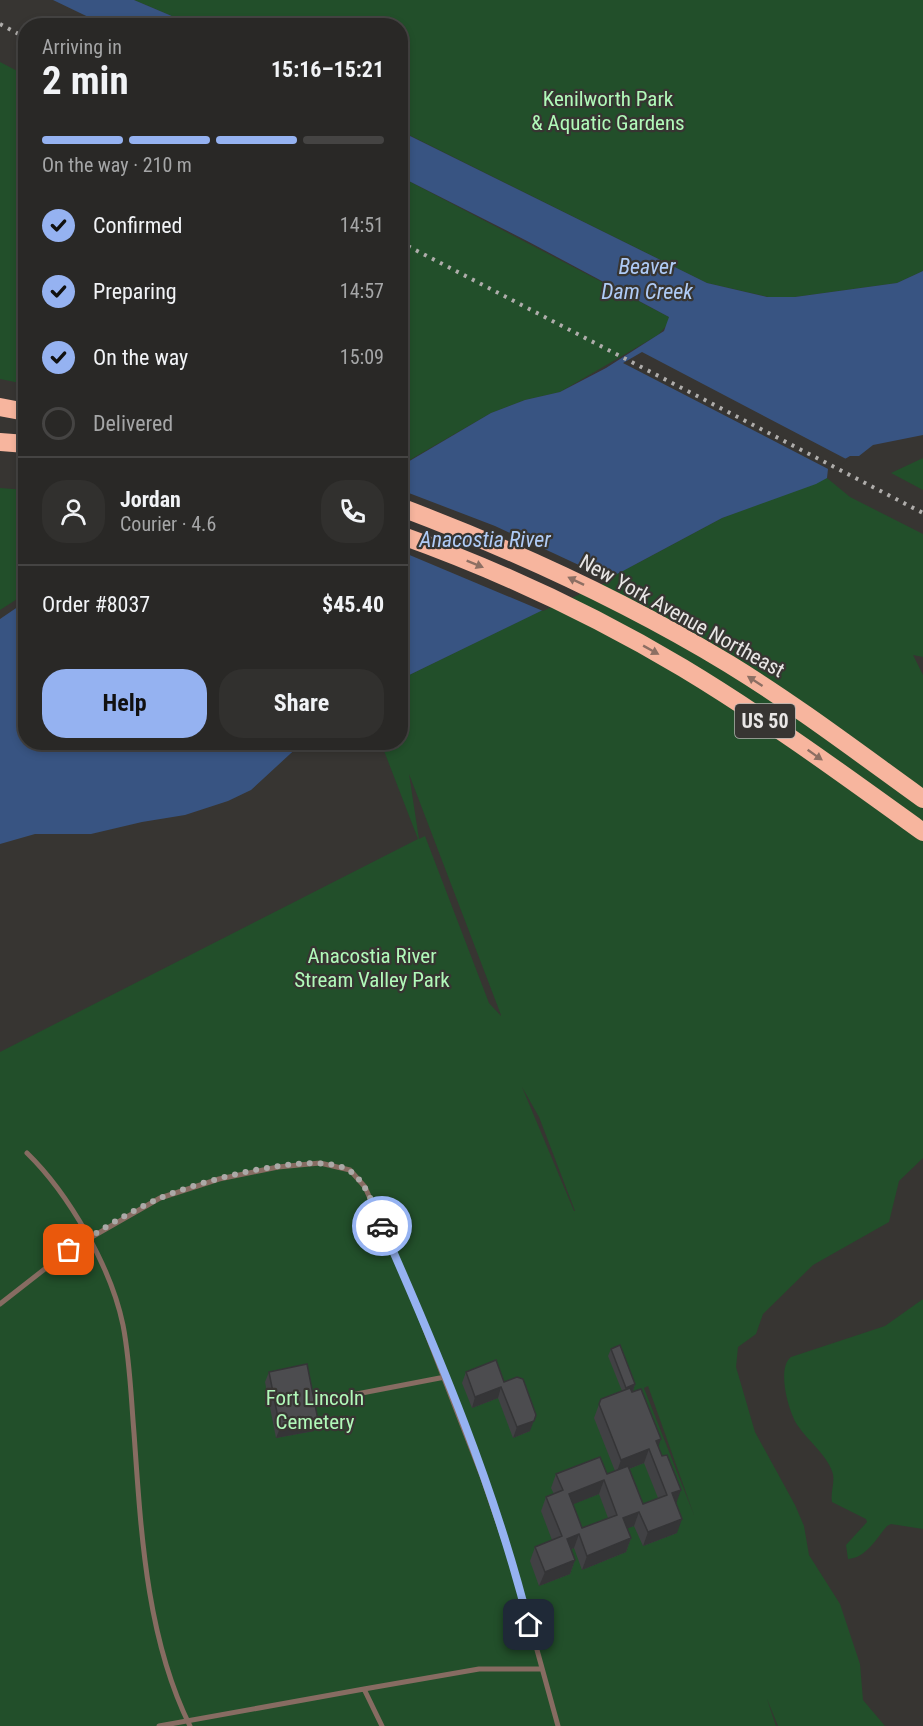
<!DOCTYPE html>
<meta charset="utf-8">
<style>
body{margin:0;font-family:"Roboto Condensed",sans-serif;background:#31302e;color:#f1f3f6;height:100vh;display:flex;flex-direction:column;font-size:22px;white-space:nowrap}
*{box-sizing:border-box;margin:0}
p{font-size:20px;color:#a5a6a7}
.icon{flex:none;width:33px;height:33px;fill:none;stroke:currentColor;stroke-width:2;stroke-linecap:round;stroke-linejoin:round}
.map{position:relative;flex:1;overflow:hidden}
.sheet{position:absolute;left:18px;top:18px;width:390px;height:732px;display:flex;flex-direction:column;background:#292826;border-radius:24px;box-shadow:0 3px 9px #0003,0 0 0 2px #454443}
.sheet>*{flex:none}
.pin{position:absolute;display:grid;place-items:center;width:51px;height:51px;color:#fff;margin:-26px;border-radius:12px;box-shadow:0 3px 9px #0006}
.courier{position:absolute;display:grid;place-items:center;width:60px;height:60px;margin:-30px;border:4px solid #95b2f1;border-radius:50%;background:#fff;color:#222;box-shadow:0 2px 8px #0007}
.head em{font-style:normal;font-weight:700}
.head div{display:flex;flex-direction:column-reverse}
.head{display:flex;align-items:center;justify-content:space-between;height:102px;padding:0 24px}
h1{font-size:39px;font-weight:700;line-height:45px}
.bar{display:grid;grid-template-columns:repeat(4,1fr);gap:9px 6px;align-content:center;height:72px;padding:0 24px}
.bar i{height:8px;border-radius:4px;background:#454443}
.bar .current{background:#95b2f1}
.bar p{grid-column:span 4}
.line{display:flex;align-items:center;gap:15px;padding:0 24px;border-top:2px solid #454443}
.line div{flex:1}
.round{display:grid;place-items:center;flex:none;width:63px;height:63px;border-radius:24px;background:#31302e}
ol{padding:0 24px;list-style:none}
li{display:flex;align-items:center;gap:18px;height:66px}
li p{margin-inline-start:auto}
li .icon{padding:6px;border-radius:50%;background:#95b2f1;color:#111;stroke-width:4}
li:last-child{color:#a5a6a7}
li i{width:33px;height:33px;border:3px solid #454443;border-radius:50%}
.primary-button{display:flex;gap:12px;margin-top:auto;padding:12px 24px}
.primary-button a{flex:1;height:69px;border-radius:24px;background:#95b2f1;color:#111;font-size:24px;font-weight:700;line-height:69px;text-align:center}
.primary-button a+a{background:#31302e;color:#f1f3f6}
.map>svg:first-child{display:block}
.green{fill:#224f2a;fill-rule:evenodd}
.water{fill:#385482}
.pier{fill:#373532}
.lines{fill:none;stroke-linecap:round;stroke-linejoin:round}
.service{stroke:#876c62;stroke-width:5}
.motorway{stroke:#f7b59e;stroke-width:18}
.rail{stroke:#afadab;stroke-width:4;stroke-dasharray:3 6;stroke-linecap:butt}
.wall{fill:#414144;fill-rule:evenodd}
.shaded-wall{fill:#353537}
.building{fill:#4c4c4f;stroke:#353537;stroke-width:1.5;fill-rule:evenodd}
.oneway{fill:#8d6f63}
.done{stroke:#aba9a7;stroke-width:6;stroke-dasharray:0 10.8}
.route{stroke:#95b2f1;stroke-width:8}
.labels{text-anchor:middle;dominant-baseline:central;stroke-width:4.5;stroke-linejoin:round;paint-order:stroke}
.shield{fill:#373532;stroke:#b4b2b0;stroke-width:1.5}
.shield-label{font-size:20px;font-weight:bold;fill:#e9e7e6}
.park-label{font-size:21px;fill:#b1f9b9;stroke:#373532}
.street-label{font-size:21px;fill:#e9e7e6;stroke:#373532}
.water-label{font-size:22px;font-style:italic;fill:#afcbf6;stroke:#373532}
</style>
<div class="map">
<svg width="923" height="1726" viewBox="0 0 923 1726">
<rect width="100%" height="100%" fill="#373532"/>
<!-- green -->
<path class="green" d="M 134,0 L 923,0 L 923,271 L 897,283 L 795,297 L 768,297 L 707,283 L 401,131 L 400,26 L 193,25 Z
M 0,62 L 25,75 L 25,384 L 0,379 Z
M 401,177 L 669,317 L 668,324 L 658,335 L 560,392 L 525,400 L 491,413 L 401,465 Z
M 923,458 L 923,490 L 891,473 Z
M 827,478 L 850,497 L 923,534 L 923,657 L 913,655 L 923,675 L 923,1158 L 899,1181 L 889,1222 L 813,1265 L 763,1314 L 756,1334 L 738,1347 L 736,1367 L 755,1432 L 795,1505 L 804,1526 L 809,1555 L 840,1604 L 860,1664 L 863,1700 L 885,1726 L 778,1726 L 767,1699 L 776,1726 L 0,1726 L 0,1052 L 418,839 L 381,743 L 400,742 L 401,679 L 638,563 L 722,518 ZM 409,774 L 501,1015 L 501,1016 L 489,1003 L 425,836 L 419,839 ZM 522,1087 L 539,1117 L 575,1211 L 574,1211 ZM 648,1386 L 694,1515 L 644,1388 Z
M 0,488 L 26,490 L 25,594 L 0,610 Z
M 923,1299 L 923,1529 L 891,1524 L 887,1526 C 876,1539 866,1558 848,1559 L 846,1545 L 867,1522 L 866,1519 L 832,1502 C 830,1492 836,1481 832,1471 C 826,1454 808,1441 798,1426 C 789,1414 776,1368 791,1357 L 885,1326 Z"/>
<!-- water -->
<path class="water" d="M 53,0 L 134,0 L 193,25 L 105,25 Z
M 400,131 L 707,283 L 767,297 L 795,297 L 897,283 L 923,271 L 923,435 L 873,445 L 859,456 L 850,456 L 828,469 L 827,478 L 816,484 L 722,518 L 621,572 L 401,679 L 401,466 L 491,413 L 525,400 L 560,392 L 606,368 L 664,331 L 669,317 L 529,242 L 401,177 Z
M 25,602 L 26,742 L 302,743 L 251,790 L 228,801 L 185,815 L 142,822 L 91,834 L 35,834 L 0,844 L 0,619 Z"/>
<!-- pier -->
<path class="pier" d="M 642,352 L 848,460 L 832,471 L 623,363 Z
M 401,490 L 495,526 L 611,580 L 543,611 L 400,551 Z"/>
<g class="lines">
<!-- service -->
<path class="service" d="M 27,1153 C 69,1194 111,1267 123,1325 C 130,1361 131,1397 134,1433 C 141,1531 146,1637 190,1726
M 0,1304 L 69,1250 L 160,1198 L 219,1179 L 278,1167 L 320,1163 L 350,1170 L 365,1187 L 409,1288 L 482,1476 L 518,1581 L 558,1726
M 315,1402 L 445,1377
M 364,1689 L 479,1669 L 540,1669
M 159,1726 L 364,1689 L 382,1726"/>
<!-- motorway -->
<path class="motorway" d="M 0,407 L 26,412
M 0,442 L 26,444
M 400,507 C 514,550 625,601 729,664 C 796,705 859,753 923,799
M 400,535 C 498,570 594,615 683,668 C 766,718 844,775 923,832"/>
<!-- rail -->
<path class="rail" d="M 0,24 L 26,38
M 400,242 L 923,513"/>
</g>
<!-- wall -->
<path class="wall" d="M 611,1349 L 635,1384 L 633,1391 L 632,1392 L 658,1447 L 676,1503 L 677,1533 L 643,1546 L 634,1526 L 627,1528 L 631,1538 L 626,1552 L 582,1570 L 574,1548 L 571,1549 L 575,1560 L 570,1574 L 539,1586 L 530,1561 L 535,1547 L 552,1540 L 541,1511 L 546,1497 L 554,1494 L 551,1488 L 556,1474 L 607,1474 L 615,1471 L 594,1418 L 601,1399 L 622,1391 L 608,1356 ZM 644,1463 L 658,1498 L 643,1504 L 629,1469 ZM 599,1494 L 608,1518 L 582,1528 L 573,1504 Z
M 269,1372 L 318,1420 L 314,1431 L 276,1438 L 265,1382 Z
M 466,1372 L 504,1382 L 530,1431 L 513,1438 L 498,1398 L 472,1408 L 462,1383 Z"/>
<!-- shaded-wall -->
<path class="shaded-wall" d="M 635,1384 L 633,1391 L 624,1395 L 626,1388 Z
M 501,1387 L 498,1398 L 472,1408 L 475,1397 Z
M 536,1415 L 530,1431 L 513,1438 L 517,1427 Z
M 318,1420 L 314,1431 L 276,1438 L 280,1428 Z
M 661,1439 L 656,1453 L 656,1441 Z
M 649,1449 L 644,1463 L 616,1474 L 621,1460 Z
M 604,1480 L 599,1494 L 564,1508 L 569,1494 Z
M 681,1490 L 676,1504 L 672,1493 Z
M 639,1512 L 634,1526 L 618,1532 L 623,1518 Z
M 682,1519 L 677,1533 L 643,1546 L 648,1532 Z
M 579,1534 L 574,1548 L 562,1553 L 567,1539 Z
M 631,1538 L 626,1552 L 582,1570 L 587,1556 Z
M 575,1560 L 570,1574 L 539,1586 L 545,1572 Z"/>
<!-- building -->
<path class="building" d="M 620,1345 L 635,1384 L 626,1388 L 611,1349 Z
M 496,1360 L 504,1382 L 517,1377 L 523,1379 L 536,1415 L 534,1421 L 517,1427 L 501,1387 L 475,1397 L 466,1372 Z
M 307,1364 L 318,1420 L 280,1428 L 269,1372 Z
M 630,1388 L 632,1392 L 641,1389 L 661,1439 L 656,1441 L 662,1456 L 667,1455 L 681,1490 L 672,1493 L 682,1519 L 648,1532 L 639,1512 L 623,1518 L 631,1538 L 587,1556 L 579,1534 L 567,1539 L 575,1560 L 545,1572 L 535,1547 L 562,1536 L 546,1497 L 563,1490 L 556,1474 L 600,1457 L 607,1474 L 628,1466 L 643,1504 L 667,1495 L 649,1449 L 621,1460 L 599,1404 L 601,1399 ZM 604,1480 L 617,1515 L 582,1528 L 569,1494 Z"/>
<!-- one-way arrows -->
<defs><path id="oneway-solid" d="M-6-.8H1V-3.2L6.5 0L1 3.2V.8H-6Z" transform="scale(1.5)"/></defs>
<g class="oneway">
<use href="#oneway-solid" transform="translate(475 564) rotate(22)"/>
<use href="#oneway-solid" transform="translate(576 581) rotate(-154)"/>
<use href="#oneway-solid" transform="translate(651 650) rotate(29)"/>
<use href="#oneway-solid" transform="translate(755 681) rotate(-147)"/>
<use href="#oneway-solid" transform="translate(815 755) rotate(35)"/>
</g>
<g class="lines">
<!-- done -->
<path class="done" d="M 69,1250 C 98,1232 128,1212 160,1198 C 197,1182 316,1148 350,1171 C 367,1183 374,1208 382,1226"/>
<!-- route -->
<path class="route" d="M 382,1226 C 439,1355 495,1488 529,1625"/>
</g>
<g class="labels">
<!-- shield labels -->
<rect class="shield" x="735" y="704" width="60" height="34" rx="4.5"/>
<g class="shield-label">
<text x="765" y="721">US 50</text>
</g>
<!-- park labels -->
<g class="park-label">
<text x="608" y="99">Kenilworth Park<tspan x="608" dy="24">&amp; Aquatic Gardens</tspan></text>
<text x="372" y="956">Anacostia River<tspan x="372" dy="24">Stream Valley Park</tspan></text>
<text x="315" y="1398">Fort Lincoln<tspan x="315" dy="24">Cemetery</tspan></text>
</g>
<!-- street labels -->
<g class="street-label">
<text transform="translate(682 616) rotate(29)">New York Avenue Northeast</text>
</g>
<!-- water labels -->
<g class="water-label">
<text x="647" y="266">Beaver<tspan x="647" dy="25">Dam Creek</tspan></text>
<text x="485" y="539">Anacostia River</text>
</g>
</g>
</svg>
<div class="pin" style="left:69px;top:1250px;background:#ea580c"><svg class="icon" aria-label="bag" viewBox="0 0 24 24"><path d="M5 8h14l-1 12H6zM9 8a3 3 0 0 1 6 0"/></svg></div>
<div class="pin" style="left:529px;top:1625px;background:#1f2937"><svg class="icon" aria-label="home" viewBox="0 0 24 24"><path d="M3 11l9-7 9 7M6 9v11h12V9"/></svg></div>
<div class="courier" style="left:382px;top:1226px"><svg class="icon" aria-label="car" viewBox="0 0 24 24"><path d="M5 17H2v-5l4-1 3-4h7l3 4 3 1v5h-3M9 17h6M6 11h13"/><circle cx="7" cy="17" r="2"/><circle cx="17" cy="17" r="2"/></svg></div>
<section class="sheet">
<div class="head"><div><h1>2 min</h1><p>Arriving in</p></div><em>15:16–15:21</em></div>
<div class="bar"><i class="current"></i><i class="current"></i><i class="current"></i><i></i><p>On the way · 210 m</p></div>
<ol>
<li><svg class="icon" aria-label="check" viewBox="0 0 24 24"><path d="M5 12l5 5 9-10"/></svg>Confirmed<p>14:51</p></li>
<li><svg class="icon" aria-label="check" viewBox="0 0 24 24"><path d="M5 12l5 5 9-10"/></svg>Preparing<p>14:57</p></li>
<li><svg class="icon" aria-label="check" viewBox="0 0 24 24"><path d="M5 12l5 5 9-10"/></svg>On the way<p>15:09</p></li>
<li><i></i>Delivered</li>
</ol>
<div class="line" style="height:108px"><a class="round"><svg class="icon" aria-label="person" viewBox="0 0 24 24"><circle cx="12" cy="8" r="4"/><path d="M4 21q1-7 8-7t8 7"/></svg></a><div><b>Jordan</b><p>Courier · 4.6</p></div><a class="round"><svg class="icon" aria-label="phone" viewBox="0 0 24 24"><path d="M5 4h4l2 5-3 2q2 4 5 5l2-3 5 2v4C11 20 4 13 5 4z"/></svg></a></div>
<div class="line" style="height:78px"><div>Order #8037</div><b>$45.40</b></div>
<div class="primary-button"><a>Help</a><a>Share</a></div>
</section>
</div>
